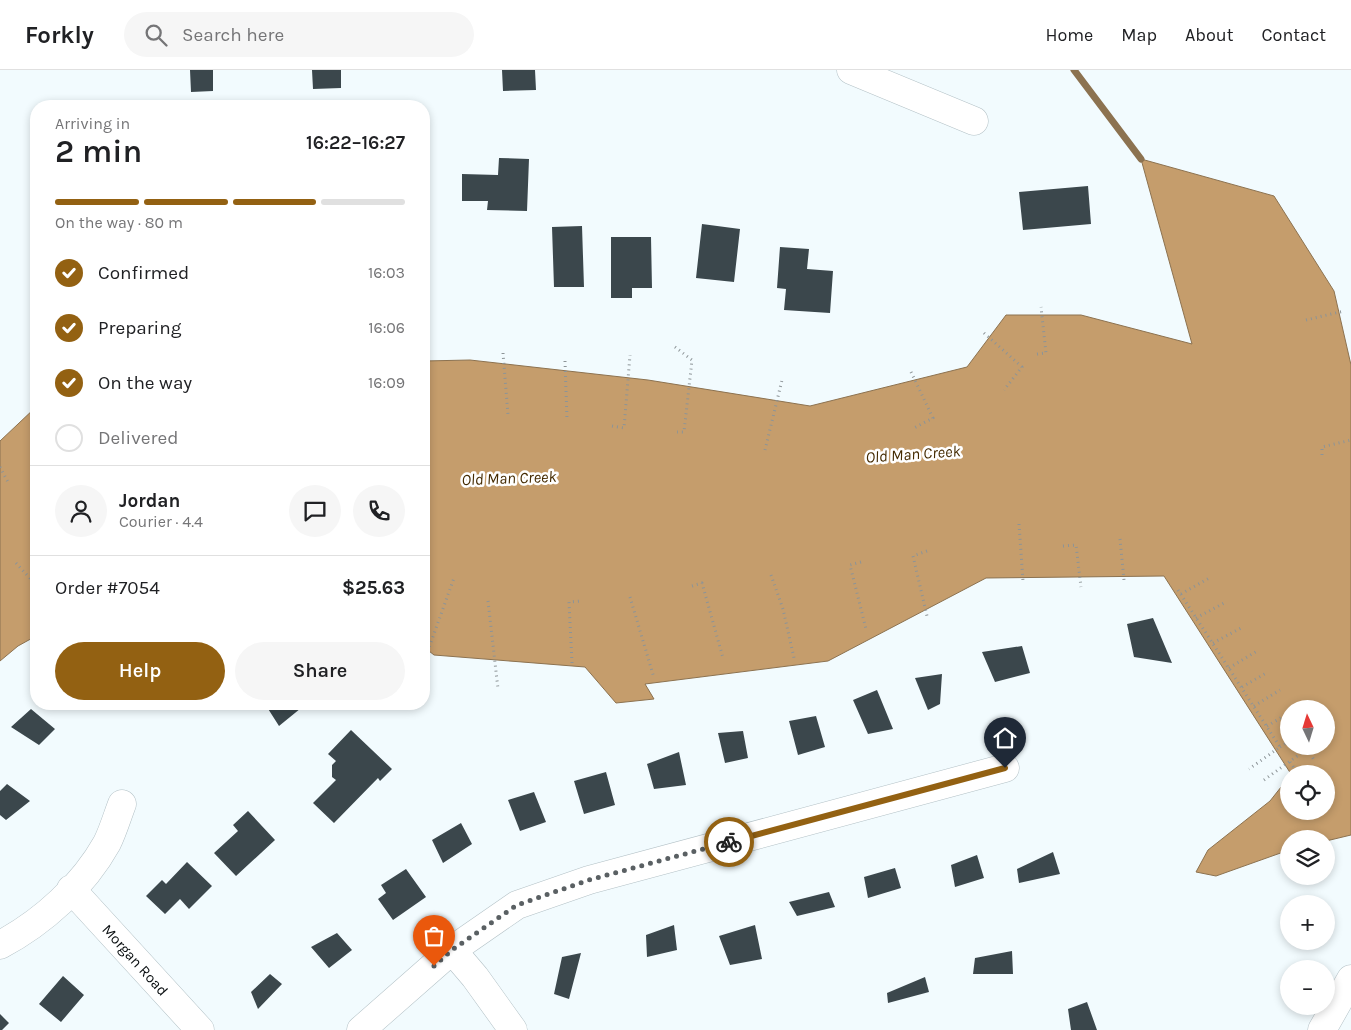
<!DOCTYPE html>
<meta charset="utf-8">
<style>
body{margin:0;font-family:Karla,sans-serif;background:#f6f6f6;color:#202124;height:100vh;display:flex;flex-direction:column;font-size:19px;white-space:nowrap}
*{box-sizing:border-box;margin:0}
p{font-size:16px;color:#757577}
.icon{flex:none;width:28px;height:28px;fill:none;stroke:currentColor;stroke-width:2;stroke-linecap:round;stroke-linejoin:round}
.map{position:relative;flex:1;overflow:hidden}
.side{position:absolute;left:30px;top:30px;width:400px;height:610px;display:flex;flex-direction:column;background:#fff;border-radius:20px;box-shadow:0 2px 8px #0003}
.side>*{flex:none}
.needle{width:32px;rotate:356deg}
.buttons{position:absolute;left:1280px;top:630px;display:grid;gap:10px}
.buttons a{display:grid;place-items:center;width:55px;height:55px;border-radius:50%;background:#fff;box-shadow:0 2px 8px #0003;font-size:25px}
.pin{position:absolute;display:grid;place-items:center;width:42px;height:42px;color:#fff;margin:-51px -21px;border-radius:50% 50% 50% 0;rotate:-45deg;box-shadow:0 0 5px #0007}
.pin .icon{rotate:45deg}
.courier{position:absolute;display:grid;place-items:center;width:50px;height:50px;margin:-25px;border:4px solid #936112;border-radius:50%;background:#fff;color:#222;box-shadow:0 1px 6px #0007}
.head em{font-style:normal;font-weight:600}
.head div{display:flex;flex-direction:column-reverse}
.head{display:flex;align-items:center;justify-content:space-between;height:85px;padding:0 25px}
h1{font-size:32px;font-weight:600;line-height:38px}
.bar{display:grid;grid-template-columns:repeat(4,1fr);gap:8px 5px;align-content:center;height:60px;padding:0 25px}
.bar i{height:6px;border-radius:4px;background:#e0e0e0}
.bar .selected{background:#936112}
.bar p{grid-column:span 4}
.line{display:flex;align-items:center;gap:12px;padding:0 25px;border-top:1px solid #e0e0e0}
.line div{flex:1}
.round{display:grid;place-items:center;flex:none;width:52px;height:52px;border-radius:26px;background:#f6f6f6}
ol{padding:0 25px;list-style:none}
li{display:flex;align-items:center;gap:15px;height:55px}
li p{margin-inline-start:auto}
li .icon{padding:5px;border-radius:50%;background:#936112;color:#fff;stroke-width:4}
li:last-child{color:#757577}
li i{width:28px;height:28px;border:2px solid #e0e0e0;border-radius:50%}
.action{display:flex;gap:10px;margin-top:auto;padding:10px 25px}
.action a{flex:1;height:58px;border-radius:30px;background:#936112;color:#fff;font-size:20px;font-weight:600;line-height:58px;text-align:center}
.action a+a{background:#f6f6f6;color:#202124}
header{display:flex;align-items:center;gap:30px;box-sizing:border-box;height:70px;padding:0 25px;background:#fff;border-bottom:1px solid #e0e0e0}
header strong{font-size:24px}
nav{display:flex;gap:28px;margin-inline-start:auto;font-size:18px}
.search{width:350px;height:45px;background:#f6f6f6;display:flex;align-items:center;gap:12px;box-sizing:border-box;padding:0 18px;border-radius:28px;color:#757577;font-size:19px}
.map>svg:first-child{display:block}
.water{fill:#c59d6c;stroke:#8c7250;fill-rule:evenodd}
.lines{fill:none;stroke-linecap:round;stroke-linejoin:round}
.stream{stroke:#8c7250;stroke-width:7}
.building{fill:#3b474c}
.minor-casing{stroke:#b3c1c6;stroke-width:29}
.path{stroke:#8d9497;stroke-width:3;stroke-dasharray:1 4;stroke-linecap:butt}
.minor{stroke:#fff;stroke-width:28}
.done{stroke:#5a6063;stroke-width:5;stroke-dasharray:0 9}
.route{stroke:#936112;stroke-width:6}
.labels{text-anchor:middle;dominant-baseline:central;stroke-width:5;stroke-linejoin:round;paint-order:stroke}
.street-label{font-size:15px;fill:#080d0f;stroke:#fff}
.water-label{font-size:16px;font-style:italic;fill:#442a00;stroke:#fff}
</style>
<header>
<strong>Forkly</strong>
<div class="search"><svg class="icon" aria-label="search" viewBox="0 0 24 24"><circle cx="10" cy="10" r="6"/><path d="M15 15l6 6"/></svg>Search here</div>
<nav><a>Home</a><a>Map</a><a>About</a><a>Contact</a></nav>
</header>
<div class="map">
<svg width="1351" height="960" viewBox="0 0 1351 960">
<rect width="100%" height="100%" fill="#f2fbfe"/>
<!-- water -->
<path class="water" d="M 1141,89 L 1274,126 L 1334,221 L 1351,295 L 1351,765 L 1326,771 L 1326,769 L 1289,769 L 1289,780 L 1216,806 L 1196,802 L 1208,780 L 1270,731 L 1289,707 L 1289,741 L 1326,741 L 1326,704 L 1291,704 L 1164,506 L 986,508 L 828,591 L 645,614 L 654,629 L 616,633 L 585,597 L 434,585 L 424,577 L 424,291 L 470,290 L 648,310 L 810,336 L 967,297 L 1006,245 L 1081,245 L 1192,274 ZM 1289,639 L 1326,639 L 1326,676 L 1289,676 Z
M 36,337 L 36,566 L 18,576 L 0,591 L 0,371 Z"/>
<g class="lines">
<!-- stream -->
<path class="stream" d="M 1074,0 L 1141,89"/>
</g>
<!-- building -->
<path class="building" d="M 190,0 L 213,0 L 213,21 L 191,22 Z
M 312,0 L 341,0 L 341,18 L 313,19 Z
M 502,0 L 535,0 L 536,20 L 503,21 Z
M 499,88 L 529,89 L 527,141 L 487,140 L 488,131 L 462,131 L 462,104 L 498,105 Z
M 424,102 L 426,102 L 427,133 L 424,133 Z
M 1088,116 L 1091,154 L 1023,160 L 1019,122 Z
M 702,154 L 740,159 L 734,212 L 696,208 Z
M 582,156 L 584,217 L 554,217 L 552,157 Z
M 611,167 L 651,167 L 652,218 L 632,218 L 632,228 L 611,228 Z
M 780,177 L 809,179 L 807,199 L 833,201 L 830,243 L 784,240 L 786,219 L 777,218 Z
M 1153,548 L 1172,593 L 1134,587 L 1127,554 Z
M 1022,576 L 1030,603 L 995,612 L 982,582 Z
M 942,604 L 940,634 L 928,640 L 915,608 Z
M 877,620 L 893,659 L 868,664 L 853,630 Z
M 265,634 L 306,634 L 279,656 Z
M 31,639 L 55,659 L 39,675 L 11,657 Z
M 816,646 L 825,677 L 798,685 L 789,651 Z
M 351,660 L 392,699 L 380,711 L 378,708 L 334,753 L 313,733 L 336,710 L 332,707 L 332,695 L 336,691 L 328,684 Z
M 743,661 L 748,688 L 725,693 L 718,663 Z
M 679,682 L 686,715 L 654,719 L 647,694 Z
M 606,702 L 615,735 L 584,744 L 574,711 Z
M 7,714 L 30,731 L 6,750 L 0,745 L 0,721 Z
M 534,722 L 546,752 L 520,761 L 508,730 Z
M 248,741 L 275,770 L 236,806 L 214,783 L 238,761 L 233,755 Z
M 461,753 L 472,774 L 443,793 L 432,770 Z
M 1053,782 L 1060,804 L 1019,813 L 1017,799 Z
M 977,785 L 984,808 L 955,817 L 951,795 Z
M 187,792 L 212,816 L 189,839 L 180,829 L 165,844 L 146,826 L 162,810 L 166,814 Z
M 895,798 L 901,818 L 868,828 L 864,807 Z
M 406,799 L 426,827 L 393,850 L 378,829 L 386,823 L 381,815 Z
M 829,822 L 835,837 L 797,846 L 789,832 Z
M 674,855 L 677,880 L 647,887 L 646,865 Z
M 755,855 L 762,889 L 730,895 L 719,866 Z
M 337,863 L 352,880 L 329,898 L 311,877 Z
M 1012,881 L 1013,904 L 973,904 L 975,888 Z
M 581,883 L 569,929 L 554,924 L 562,887 Z
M 270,904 L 282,914 L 258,939 L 251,922 Z
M 63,906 L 84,925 L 61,952 L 39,934 Z
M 925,907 L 929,922 L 888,933 L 887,923 Z
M 1087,932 L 1097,960 L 1071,960 L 1068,939 Z
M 0,944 L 9,953 L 2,960 L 0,960 Z"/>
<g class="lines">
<defs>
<path id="minor" d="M 851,0 L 974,51
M 71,819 L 200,960
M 0,875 C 43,852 83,816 107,773 C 113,761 117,747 122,734
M 452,880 L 475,907 L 513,960
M 361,960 L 452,880 L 517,835 L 589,810 L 1005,698
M 1322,960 L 1351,909"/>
</defs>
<!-- minor casing -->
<use href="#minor" class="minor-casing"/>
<!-- path -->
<path class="path" d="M 1306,250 L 1344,241
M 984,263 L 1022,297 L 1004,320
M 675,277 L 692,290 L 684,362 L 677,362
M 503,283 L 508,345
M 1037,284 L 1046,283 L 1041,237
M 565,291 L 567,349
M 911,302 L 933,348 L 914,358
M 612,356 L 624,358 L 630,285
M 765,380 L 782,310
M 1322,385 L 1322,377 L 1351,370
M 0,397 L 9,414
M 1019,454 L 1023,511
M 1120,469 L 1124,510
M 1063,476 L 1076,475 L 1081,517
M 927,481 L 913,486 L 927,546
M 861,492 L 850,495 L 866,559
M 16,493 L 36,515
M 771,505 L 783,539 L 794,588
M 692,516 L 702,513 L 723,588
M 1178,520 L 1280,677 L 1249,699
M 1181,524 L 1211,507
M 630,527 L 654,608
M 488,531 L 498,619
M 1196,548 L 1226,532
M 1213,573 L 1241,558
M 426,586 L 454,508
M 572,593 L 569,532 L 581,531
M 1229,598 L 1257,581
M 1242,617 L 1268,602
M 1254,636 L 1280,620
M 1267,656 L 1289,643
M 1280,677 L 1289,671
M 1308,679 L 1315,692
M 1290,692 L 1298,704
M 1264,710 L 1311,676"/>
<!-- minor -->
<use href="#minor" class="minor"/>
</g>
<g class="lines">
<!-- done -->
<path class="done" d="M 434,896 L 452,880 L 517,835 L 589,810 L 729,772"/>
<!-- route -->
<path class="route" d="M 729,772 L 1005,698"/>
</g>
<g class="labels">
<!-- street labels -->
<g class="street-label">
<text transform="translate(135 890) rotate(48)">Morgan Road</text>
</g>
<!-- water labels -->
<g class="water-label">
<text transform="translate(913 384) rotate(-4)">Old Man Creek</text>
<text transform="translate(509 408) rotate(-2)">Old Man Creek</text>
</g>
</g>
</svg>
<div class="buttons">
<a><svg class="needle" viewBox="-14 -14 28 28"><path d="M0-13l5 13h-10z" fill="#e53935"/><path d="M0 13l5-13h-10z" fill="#757577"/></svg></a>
<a><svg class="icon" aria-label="locate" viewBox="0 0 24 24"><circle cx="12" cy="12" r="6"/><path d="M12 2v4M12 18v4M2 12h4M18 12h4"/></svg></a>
<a><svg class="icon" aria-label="layers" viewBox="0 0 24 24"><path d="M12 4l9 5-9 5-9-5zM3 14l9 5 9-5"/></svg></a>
<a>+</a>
<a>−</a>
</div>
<div class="pin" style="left:434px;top:896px;background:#ea580c"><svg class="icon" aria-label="bag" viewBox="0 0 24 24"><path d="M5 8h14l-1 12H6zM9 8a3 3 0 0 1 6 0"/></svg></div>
<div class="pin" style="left:1005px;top:698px;background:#1f2937"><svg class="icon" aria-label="home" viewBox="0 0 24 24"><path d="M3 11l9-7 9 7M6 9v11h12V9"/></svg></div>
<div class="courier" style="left:729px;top:772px"><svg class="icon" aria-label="bike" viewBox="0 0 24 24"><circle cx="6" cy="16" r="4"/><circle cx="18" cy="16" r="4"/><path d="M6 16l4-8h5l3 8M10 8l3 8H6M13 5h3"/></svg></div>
<section class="side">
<div class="head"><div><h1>2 min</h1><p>Arriving in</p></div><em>16:22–16:27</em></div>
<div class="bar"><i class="selected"></i><i class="selected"></i><i class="selected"></i><i></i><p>On the way · 80 m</p></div>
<ol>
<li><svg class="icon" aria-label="check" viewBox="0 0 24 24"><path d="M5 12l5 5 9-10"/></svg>Confirmed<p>16:03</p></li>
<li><svg class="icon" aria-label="check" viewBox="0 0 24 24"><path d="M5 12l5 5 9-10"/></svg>Preparing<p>16:06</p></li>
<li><svg class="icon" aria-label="check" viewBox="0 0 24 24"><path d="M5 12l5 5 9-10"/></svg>On the way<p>16:09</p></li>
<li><i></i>Delivered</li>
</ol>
<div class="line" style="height:90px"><a class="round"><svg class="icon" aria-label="person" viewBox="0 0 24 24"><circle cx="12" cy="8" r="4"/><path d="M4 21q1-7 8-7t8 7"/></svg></a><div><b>Jordan</b><p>Courier · 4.4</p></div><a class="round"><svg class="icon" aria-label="chat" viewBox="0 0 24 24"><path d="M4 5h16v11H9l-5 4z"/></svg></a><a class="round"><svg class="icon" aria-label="phone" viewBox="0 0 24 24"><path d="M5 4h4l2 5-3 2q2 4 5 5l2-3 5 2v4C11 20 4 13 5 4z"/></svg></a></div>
<div class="line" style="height:65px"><div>Order #7054</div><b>$25.63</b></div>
<div class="action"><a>Help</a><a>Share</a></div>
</section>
</div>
